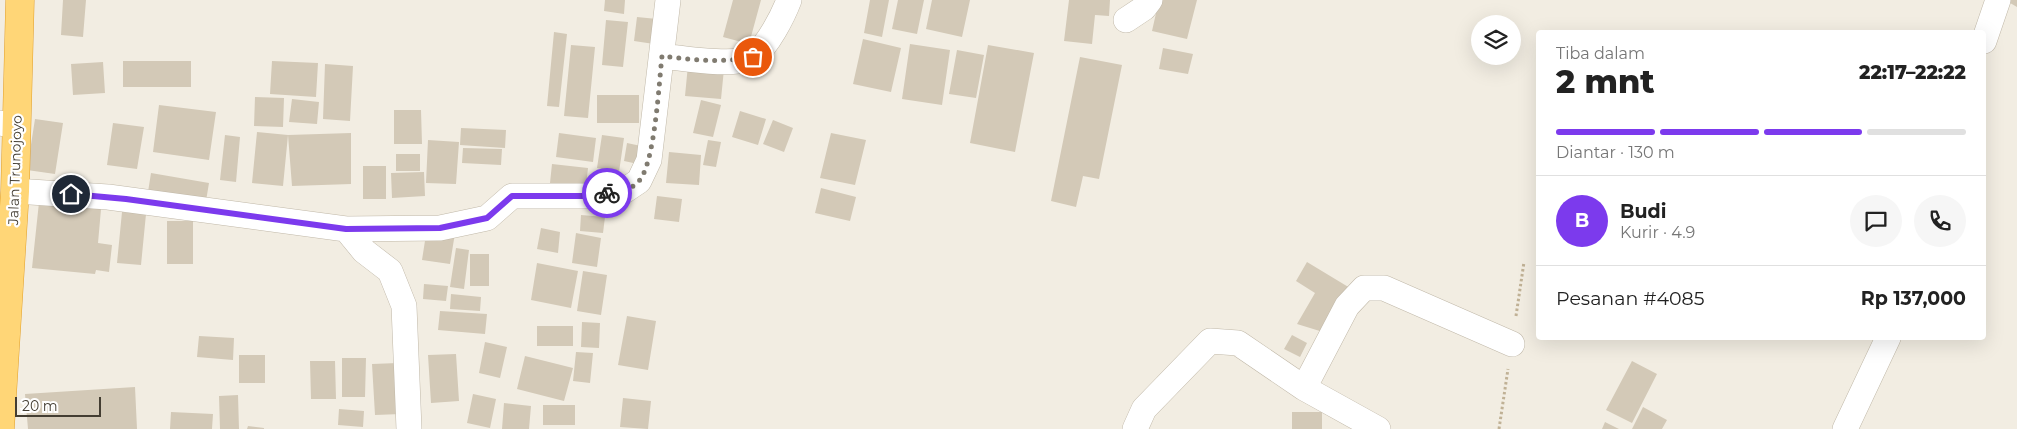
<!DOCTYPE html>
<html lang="id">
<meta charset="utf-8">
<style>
body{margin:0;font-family:Montserrat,sans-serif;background:#f6f6f6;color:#222;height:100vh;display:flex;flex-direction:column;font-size:19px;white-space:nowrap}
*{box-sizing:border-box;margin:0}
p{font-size:16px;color:#767676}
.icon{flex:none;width:28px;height:28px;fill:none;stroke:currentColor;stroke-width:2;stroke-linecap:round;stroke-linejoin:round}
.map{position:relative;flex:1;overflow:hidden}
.side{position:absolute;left:1536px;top:30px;width:450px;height:310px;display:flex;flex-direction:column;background:#fff;border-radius:5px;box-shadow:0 5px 20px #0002}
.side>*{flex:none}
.fabs{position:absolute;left:1471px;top:15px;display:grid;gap:10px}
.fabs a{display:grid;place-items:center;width:50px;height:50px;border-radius:50%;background:#fff;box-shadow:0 5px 20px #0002;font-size:25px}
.scale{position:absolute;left:15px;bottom:12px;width:86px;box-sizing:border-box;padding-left:5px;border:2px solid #433d32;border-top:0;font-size:14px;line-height:18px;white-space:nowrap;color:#433d32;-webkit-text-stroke:4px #fff;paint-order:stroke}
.pin{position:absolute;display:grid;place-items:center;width:42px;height:42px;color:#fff;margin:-21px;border:2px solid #fff;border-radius:50%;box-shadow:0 1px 5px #0007}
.courier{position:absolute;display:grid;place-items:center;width:50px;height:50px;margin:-25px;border:4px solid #7c3aed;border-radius:50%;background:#fff;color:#222;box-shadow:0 1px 6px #0007}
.summary em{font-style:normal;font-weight:800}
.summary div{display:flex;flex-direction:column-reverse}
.summary{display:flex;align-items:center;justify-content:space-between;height:85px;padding:0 20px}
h1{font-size:32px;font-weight:800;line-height:38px}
.bar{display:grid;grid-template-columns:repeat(4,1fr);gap:8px 5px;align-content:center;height:60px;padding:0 20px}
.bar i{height:6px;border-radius:4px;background:#e0e0e0}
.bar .active{background:#7c3aed}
.bar p{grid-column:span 4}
.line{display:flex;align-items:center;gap:12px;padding:0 20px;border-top:1px solid #e0e0e0}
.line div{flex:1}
.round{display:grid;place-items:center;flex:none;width:52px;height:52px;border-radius:26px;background:#f6f6f6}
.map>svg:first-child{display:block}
.building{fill:#d3c9b7}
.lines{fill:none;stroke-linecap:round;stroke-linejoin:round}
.minor-casing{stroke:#c0b8a8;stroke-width:26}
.trunk-casing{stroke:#e2a02b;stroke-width:29}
.path{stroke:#c0b195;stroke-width:3;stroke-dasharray:2.5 2.5;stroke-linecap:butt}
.minor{stroke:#fff;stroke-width:25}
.trunk{stroke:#ffd677;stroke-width:28}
.done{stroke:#807b70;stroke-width:5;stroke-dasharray:0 9}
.route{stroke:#7c3aed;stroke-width:6}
.labels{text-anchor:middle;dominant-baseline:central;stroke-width:4.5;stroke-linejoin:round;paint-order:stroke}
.street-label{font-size:14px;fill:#433d32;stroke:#fff}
</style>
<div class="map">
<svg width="2017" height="429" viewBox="0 0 2017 429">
<rect width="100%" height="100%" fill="#f2ede2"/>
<!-- building -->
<path class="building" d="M 63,0 L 86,0 L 83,37 L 61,35 Z
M 605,0 L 625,0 L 624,14 L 604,11 Z
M 733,0 L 761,0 L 749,44 L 723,37 Z
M 870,0 L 889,0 L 882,37 L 864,33 Z
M 898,0 L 924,0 L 917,34 L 892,29 Z
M 932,0 L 970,0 L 962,37 L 926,29 Z
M 1069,0 L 1110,0 L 1109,16 L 1095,15 L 1092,44 L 1064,41 Z
M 1159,0 L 1197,0 L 1187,39 L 1152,31 Z
M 2005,0 L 2017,0 L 2017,7 Z
M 637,17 L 657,19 L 654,44 L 634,41 Z
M 606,20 L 628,22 L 623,67 L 602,65 Z
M 554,32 L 567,34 L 559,107 L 547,106 Z
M 863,39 L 901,48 L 891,92 L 853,84 Z
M 910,44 L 950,50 L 942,105 L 902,99 Z
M 571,45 L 595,47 L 588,118 L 564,116 Z
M 988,45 L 1034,53 L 1015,152 L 970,143 Z
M 1163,48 L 1193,54 L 1188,74 L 1159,69 Z
M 957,50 L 984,55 L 976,98 L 949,94 Z
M 1080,57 L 1122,65 L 1099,179 L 1083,176 L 1076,207 L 1051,201 Z
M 123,61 L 191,61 L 191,87 L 123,87 Z
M 272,61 L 318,63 L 316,97 L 270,94 Z
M 103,62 L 105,93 L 73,95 L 71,64 Z
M 325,64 L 353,66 L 350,121 L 323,119 Z
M 688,65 L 724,69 L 721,99 L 685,96 Z
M 597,95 L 639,95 L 639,123 L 597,123 Z
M 255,97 L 284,98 L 283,127 L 254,126 Z
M 292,99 L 319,102 L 317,124 L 289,122 Z
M 701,100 L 721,105 L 713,137 L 693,133 Z
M 159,105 L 216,112 L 209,160 L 153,152 Z
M 394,110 L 421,110 L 422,144 L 394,144 Z
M 740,111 L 766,119 L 758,145 L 732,137 Z
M 35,119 L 63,123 L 55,174 L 27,170 Z
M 773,120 L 793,128 L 784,152 L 763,144 Z
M 113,123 L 144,127 L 137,169 L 107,165 Z
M 461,128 L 506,130 L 505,148 L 460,145 Z
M 257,132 L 288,135 L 351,133 L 351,184 L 292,186 L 288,135 L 283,186 L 252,183 Z
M 559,133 L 596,138 L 593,162 L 556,157 Z
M 831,133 L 866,140 L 855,185 L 820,178 Z
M 225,135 L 240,137 L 236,182 L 220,180 Z
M 602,135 L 624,138 L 619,172 L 619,189 L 597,190 L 596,172 L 619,172 L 597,168 Z
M 428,140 L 459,142 L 456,184 L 426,183 Z
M 708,140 L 721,142 L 716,167 L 703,165 Z
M 627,143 L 641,146 L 638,164 L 624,161 Z
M 463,148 L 502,149 L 501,165 L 462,163 Z
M 669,152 L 701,155 L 699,185 L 666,183 Z
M 396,154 L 420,154 L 420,171 L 396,171 Z
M 552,164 L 588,168 L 586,186 L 550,183 Z
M 363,166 L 386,166 L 386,199 L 363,199 Z
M 424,172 L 425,196 L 392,198 L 391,173 Z
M 151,173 L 209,183 L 206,201 L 148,192 Z
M 821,188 L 856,197 L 850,221 L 815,213 Z
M 40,193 L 102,198 L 98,243 L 112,245 L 109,272 L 96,270 L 95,274 L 32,268 Z
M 657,196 L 682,199 L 679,222 L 654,219 Z
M 122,212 L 146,214 L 141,265 L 117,263 Z
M 581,215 L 605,217 L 603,233 L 580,231 Z
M 167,221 L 193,221 L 193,264 L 167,264 Z
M 427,228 L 455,233 L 450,264 L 422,260 Z
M 541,228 L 560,232 L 558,253 L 537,249 Z
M 576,233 L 601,238 L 597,267 L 572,263 Z
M 456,248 L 469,250 L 464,289 L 450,287 Z
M 470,254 L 489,254 L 489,286 L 470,286 Z
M 1307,262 L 1350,288 L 1323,332 L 1297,324 L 1315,293 L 1296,281 Z
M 537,263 L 578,271 L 571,308 L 531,300 Z
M 583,271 L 607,275 L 601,315 L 577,311 Z
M 424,284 L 448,286 L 446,301 L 423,299 Z
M 451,294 L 481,297 L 480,311 L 450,309 Z
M 440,311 L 487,314 L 485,334 L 438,330 Z
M 627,316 L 656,321 L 648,370 L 618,365 Z
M 582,322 L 600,323 L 599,348 L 581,347 Z
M 537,326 L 573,326 L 573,346 L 537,346 Z
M 1292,335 L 1307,343 L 1300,357 L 1284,349 Z
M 199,336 L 234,338 L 233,360 L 197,357 Z
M 485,342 L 507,347 L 500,378 L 479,373 Z
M 576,352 L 593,353 L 590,383 L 573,381 Z
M 456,354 L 459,401 L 431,403 L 428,355 Z
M 239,355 L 265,355 L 265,383 L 239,383 Z
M 525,356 L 573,368 L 564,401 L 517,389 Z
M 342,358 L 366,358 L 365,397 L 342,397 Z
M 310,361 L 335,361 L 336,399 L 311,399 Z
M 1632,361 L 1657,374 L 1632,423 L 1606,410 Z
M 398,363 L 401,414 L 375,415 L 372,364 Z
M 135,387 L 137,429 L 28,429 L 25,394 Z
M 473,394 L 496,399 L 490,428 L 467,423 Z
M 238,395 L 239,429 L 220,429 L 219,396 Z
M 623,398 L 651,401 L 648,429 L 620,427 Z
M 504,403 L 531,406 L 529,429 L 502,429 Z
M 543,405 L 575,405 L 575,425 L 543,425 Z
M 1643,407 L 1667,420 L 1662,429 L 1632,429 Z
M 339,409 L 364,411 L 363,427 L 338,425 Z
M 171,412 L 213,414 L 212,429 L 170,429 Z
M 1292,412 L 1322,412 L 1322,429 L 1292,429 Z
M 1605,422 L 1619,429 L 1602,429 Z
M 248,426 L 264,428 L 264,429 L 247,429 Z"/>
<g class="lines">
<defs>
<path id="minor" d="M 1126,20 L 1144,8 L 1150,0
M 1984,41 L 1998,0
M 662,56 C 681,58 738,68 754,56 C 768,45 783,16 789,0
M 0,123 L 17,126
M 15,191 L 108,197 L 346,229 L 440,228 L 487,218 L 512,196 L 590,196 L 624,191 L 639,181 L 649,160 L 668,0
M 346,229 L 364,251 L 390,271 L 404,306 L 409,429
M 1304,388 L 1347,306 L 1364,288 L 1384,288 L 1512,344
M 1135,429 L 1144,409 L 1210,341 L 1238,343 L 1304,388 L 1378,429
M 1845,429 L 1888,338"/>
<path id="trunk" d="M 0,429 L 15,191 L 20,0"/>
</defs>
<!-- minor casing -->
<use href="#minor" class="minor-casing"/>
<!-- trunk casing -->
<use href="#trunk" class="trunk-casing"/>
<!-- path -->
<path class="path" d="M 1516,316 L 1524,262
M 1499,429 L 1508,369"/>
<!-- minor -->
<use href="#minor" class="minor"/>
<!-- trunk -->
<use href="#trunk" class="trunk"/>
</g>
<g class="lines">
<!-- done -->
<path class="done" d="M 607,193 C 619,192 631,190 639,181 C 655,163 659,82 662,56 C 693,60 722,63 753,57"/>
<!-- route -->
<path class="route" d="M 71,194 L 126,199 L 346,229 L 440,228 L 487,218 L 512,196 L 590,196 L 607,193"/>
</g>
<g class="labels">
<!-- street labels -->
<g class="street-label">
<text transform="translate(15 170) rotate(-88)">Jalan Trunojoyo</text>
</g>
</g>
</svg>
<div class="fabs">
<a><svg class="icon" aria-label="layers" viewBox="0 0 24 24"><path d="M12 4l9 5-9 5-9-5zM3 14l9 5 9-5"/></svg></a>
</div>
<div class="scale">20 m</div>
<div class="pin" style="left:753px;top:57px;background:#ea580c"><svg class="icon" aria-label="bag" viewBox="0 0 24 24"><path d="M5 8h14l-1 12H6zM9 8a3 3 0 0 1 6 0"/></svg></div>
<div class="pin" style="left:71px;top:194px;background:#1f2937"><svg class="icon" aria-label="home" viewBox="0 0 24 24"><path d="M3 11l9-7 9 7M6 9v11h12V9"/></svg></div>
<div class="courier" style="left:607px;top:193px"><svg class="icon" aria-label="bike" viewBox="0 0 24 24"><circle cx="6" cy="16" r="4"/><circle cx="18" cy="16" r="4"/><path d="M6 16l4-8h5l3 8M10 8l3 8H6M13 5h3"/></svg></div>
<section class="side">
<div class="summary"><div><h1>2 mnt</h1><p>Tiba dalam</p></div><em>22:17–22:22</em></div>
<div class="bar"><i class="active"></i><i class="active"></i><i class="active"></i><i></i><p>Diantar · 130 m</p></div>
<div class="line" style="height:90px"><b class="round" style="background:#7c3aed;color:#fff">B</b><div><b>Budi</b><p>Kurir · 4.9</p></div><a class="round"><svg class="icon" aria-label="chat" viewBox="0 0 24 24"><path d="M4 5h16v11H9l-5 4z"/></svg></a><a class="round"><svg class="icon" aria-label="phone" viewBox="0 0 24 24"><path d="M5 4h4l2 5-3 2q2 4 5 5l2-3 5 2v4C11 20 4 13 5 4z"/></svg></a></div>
<div class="line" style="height:65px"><div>Pesanan #4085</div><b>Rp 137,000</b></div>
</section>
</div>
